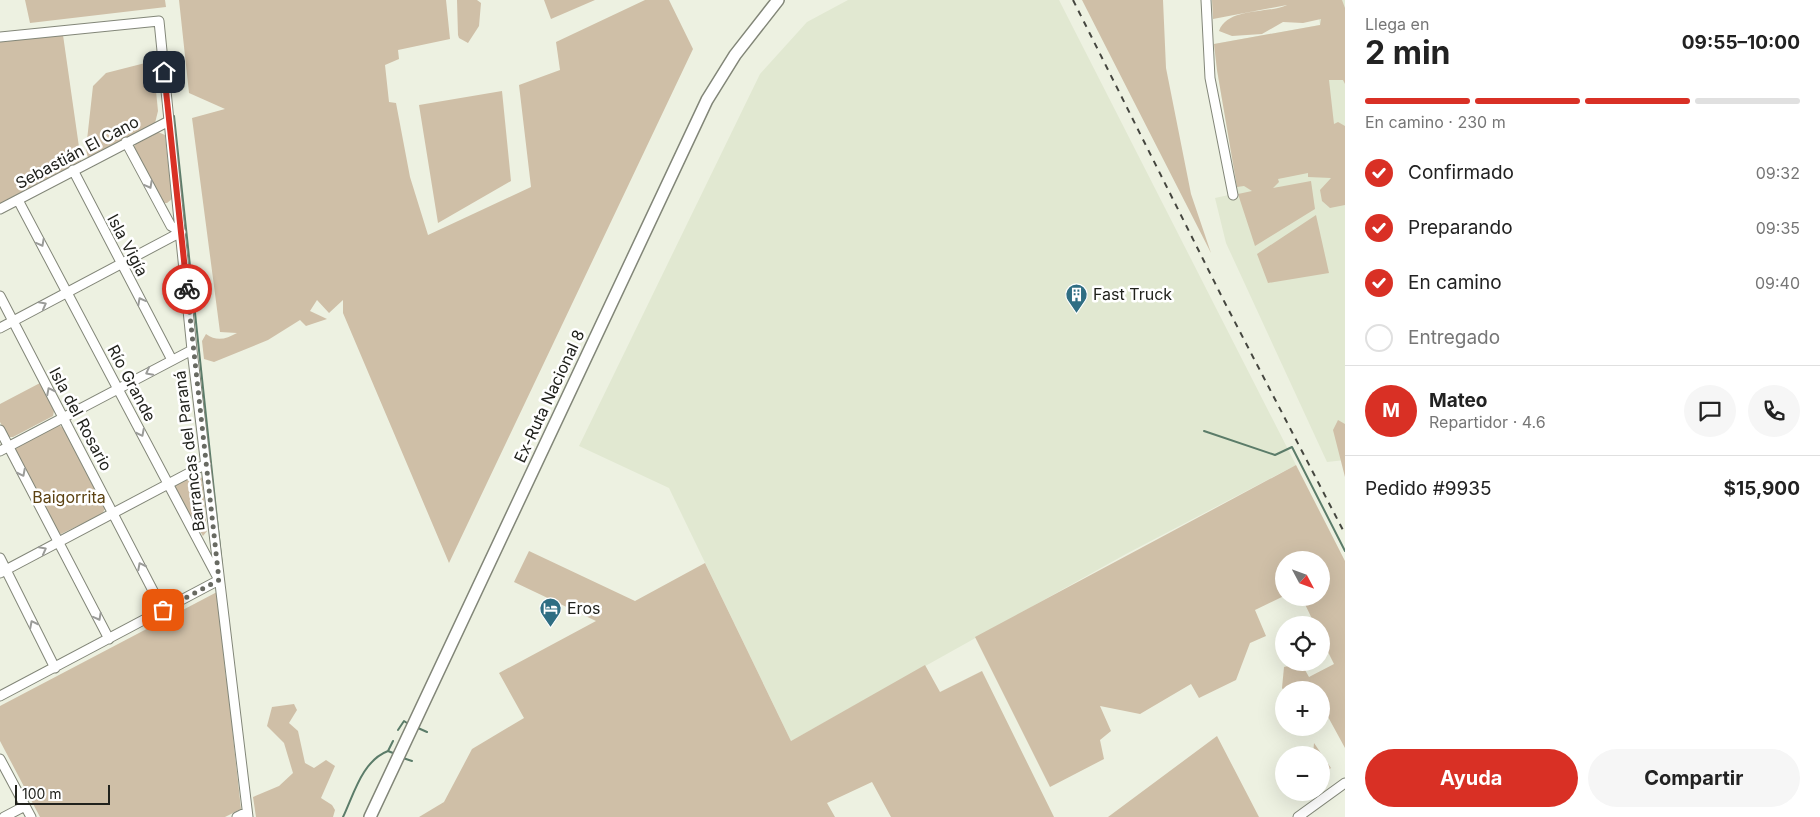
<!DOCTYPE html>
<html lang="es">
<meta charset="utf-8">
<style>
body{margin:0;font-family:Inter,sans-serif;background:#f6f6f6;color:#222;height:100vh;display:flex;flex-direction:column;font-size:19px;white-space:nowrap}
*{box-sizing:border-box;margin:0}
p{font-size:16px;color:#767676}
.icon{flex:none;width:28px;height:28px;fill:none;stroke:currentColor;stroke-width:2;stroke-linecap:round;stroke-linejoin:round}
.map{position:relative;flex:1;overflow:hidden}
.drawer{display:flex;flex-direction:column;background:#fff;width:475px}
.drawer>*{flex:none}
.needle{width:32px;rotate:131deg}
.tools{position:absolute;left:1275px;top:551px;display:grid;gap:10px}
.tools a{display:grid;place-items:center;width:55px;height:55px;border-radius:50%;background:#fff;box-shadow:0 5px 20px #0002;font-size:25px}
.scale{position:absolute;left:15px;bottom:12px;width:95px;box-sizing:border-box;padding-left:5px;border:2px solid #21221d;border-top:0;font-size:14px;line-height:18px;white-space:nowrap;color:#21221d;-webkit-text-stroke:4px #fff;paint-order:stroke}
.pin{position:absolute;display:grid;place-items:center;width:42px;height:42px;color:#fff;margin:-21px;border-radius:10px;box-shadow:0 2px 8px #0006}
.courier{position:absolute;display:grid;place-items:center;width:50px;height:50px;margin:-25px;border:4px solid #d93025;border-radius:50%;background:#fff;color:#222;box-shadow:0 1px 6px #0007}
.summary em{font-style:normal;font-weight:700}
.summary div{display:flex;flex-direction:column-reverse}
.summary{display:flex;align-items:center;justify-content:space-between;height:85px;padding:0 20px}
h1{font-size:32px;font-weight:700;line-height:38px}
.bar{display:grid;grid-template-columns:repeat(4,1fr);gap:8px 5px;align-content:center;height:60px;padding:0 20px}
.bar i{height:6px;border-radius:4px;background:#e0e0e0}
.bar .selected{background:#d93025}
.bar p{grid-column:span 4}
.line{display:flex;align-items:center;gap:12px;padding:0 20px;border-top:1px solid #e0e0e0}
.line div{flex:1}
.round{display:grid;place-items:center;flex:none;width:52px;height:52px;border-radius:26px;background:#f6f6f6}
ol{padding:0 20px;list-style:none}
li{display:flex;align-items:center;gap:15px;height:55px}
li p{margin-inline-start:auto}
li .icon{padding:5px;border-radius:50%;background:#d93025;color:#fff;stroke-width:4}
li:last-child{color:#767676}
li i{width:28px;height:28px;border:2px solid #e0e0e0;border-radius:50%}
.button{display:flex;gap:10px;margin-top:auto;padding:10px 20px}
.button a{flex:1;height:58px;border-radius:30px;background:#d93025;color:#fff;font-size:20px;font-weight:700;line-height:58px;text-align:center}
.button a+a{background:#f6f6f6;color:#222}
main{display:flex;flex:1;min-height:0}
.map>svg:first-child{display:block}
.built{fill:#e1e8d1}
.green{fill:#cfbfa7}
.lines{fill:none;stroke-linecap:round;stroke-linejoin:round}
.stream{stroke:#5b7c69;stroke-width:2}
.minor-casing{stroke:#828678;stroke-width:11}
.major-casing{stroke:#828678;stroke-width:14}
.minor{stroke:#fff;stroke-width:9}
.major{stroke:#fff;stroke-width:11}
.rail{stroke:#45463f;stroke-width:2;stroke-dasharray:6 6;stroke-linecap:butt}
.oneway{stroke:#9b9c99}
.done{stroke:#686a62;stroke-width:5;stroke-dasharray:0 9}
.route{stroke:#d93025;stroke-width:6}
.labels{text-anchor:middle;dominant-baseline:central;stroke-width:5;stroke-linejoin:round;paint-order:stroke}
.street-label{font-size:16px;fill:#21221d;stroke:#fff}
.poi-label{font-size:16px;fill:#21221d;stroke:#fff;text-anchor:start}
.park-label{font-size:16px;fill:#5c4212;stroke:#fff}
</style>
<main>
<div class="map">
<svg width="1345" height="817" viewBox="0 0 1345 817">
<rect width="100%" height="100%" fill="#edf1e1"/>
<!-- built -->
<path class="built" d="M 848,0 L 1059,0 L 1296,465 L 1126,554 L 791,741 L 669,488 L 579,446 L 760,74 L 807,22 Z
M 1316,0 L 1345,0 L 1345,460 L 1327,462 L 1226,243 L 1215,198 L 1238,193 L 1217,70 L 1214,44 L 1320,25 Z"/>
<!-- green -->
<path class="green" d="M 25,0 L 165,0 L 166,7 L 30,23 Z
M 179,0 L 446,0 L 450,39 L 398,50 L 399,59 L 385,65 L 389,102 L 396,103 L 410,177 L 428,235 L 531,187 L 519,85 L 560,70 L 556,42 L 645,0 L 669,0 L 693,49 L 449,563 L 343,313 L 343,300 L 329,313 L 317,300 L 310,311 L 327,319 L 306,326 L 300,320 L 268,340 L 214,362 L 204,359 L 202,341 L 206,334 C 217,342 226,339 237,333 L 220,332 L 192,118 L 225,109 L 189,93 Z
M 457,0 L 477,0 L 481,3 L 479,26 L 468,43 L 459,38 L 458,35 Z
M 544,0 L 595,0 L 551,19 Z
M 1082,0 L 1163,0 L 1166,68 L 1191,194 L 1211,253 Z
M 1212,0 L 1342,0 L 1345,8 L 1345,84 L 1343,80 L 1329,80 L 1334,124 L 1338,122 L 1345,126 L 1345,205 L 1330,208 L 1322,201 L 1320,190 L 1331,178 L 1308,177 L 1308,173 L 1278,179 L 1279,182 L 1273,188 L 1311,181 L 1315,209 L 1255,246 L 1238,194 L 1252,191 L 1244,186 L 1237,187 L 1217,70 L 1214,44 L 1320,25 L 1321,19 L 1303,23 L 1283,22 L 1262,34 L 1232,36 L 1219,31 C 1228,7 1268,14 1287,5 L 1213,19 Z
M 63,35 L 81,161 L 0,204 L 0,42 Z
M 153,61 L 158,111 L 155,123 L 88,158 L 86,149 L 93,86 L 106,73 Z
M 502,91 L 511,181 L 438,223 L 419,105 Z
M 158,132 L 165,135 L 172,199 L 167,203 L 163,203 L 134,147 L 136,143 Z
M 1316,215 L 1329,273 L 1268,283 L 1257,254 Z
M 40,383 L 54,411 L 53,416 L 13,437 L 8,437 L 0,422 L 0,404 Z
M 1338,420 L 1345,424 L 1345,477 L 1333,430 Z
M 59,425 L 63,428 L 105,509 L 102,514 L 61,534 L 58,533 L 15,450 L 16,447 Z
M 1296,465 L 1345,561 L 1345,748 L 1321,704 L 1321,690 L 1284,691 L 1282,688 L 1284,667 L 1301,663 L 1309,677 L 1334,664 L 1321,638 L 1321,625 L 1315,625 L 1302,598 L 1321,598 L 1321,560 L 1284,560 L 1284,596 L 1255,610 L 1266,636 L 1250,643 L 1236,680 L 1199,698 L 1191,684 L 1140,714 L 1100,706 L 1111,731 L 1100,740 L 1104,759 L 1050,787 L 975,637 Z
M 195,474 L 202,478 L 207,531 L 203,536 L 174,488 L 176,484 Z
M 529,551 L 635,601 L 705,563 L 791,741 L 925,665 L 940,692 L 982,671 L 1054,817 L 891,817 L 872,782 L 827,803 L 835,817 L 419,817 L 444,802 L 472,749 L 524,718 L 499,673 L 596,621 L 514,582 Z
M 217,592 L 226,678 L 230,679 L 235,722 L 232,727 L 241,809 L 225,817 L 40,817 L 0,741 L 0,706 Z
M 294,704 L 297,710 L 289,723 L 298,731 L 305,763 L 314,768 L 326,760 L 335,766 L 321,798 L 332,805 L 335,810 L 333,817 L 256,817 L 253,797 L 279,786 L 293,773 L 284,743 L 267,726 L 272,707 Z
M 1217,736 L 1259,817 L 1108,817 Z
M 1314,743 L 1331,768 L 1321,775 L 1321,755 L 1313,755 Z"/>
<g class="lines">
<!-- stream -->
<path class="stream" d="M 174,116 L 222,566
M 1204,431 L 1275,455 L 1292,447 L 1345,551
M 418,728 L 427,732
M 398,730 L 404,721 L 407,723
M 388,751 L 393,741
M 403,758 L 412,761
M 343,817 C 354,794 362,761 388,751 L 393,753"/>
<defs>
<path id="minor" d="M 1206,0 L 1210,78 L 1233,195
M 0,37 L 159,21 L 192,350 L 248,817
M 126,142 L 171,226 L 181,232
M 73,170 L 172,360
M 18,200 L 219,580
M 0,209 L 169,121
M 0,296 L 163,610
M 0,328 L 181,232
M 0,430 L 109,639
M 0,451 L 192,350
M 0,558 L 55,668
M 0,573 L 206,464
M 0,696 L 219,580
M 0,759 L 31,817
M 4,817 L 25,806
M 237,817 L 247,812
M 1298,817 L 1345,783"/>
<path id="major" d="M 370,817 L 707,100 L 735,55 L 778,0"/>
</defs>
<!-- minor casing -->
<use href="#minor" class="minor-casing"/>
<!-- major casing -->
<use href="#major" class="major-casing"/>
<!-- minor -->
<use href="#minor" class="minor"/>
<!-- major -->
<use href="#major" class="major"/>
<!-- rail -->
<path class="rail" d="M 1073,0 L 1225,303 L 1345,534"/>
</g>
<!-- one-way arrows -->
<defs><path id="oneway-chevron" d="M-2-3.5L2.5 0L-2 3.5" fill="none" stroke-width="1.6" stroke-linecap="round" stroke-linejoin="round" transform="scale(1.25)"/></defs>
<g class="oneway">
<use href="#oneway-chevron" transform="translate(149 185) rotate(62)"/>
<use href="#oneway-chevron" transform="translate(41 243) rotate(62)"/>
<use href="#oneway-chevron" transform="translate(141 301) rotate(-118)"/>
<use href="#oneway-chevron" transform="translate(43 305) rotate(-28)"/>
<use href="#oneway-chevron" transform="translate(149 372) rotate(152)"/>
<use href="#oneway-chevron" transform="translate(50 391) rotate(-117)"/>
<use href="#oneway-chevron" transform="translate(141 433) rotate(63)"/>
<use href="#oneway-chevron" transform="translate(22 473) rotate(63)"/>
<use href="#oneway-chevron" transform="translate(43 550) rotate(-28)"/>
<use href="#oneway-chevron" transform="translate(141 566) rotate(-117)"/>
<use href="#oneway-chevron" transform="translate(98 617) rotate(62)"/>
<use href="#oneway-chevron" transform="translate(33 624) rotate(-117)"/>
</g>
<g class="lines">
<!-- done -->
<path class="done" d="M 163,610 L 219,580 L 187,289"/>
<!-- route -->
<path class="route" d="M 164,72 L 187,289"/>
</g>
<!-- icons -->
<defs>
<symbol id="building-pin" viewBox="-11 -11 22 30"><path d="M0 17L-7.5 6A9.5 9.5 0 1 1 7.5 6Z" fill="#2f6e83" stroke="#fff"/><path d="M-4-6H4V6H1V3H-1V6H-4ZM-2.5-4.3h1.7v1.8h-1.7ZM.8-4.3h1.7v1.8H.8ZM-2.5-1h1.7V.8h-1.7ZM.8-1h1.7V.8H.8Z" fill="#fff"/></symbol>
<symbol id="hotel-pin" viewBox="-11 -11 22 30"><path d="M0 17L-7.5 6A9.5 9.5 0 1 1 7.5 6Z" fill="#2f6e83" stroke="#fff"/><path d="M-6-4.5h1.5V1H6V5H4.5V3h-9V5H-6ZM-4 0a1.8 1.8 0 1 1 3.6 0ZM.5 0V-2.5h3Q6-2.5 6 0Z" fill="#fff"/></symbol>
</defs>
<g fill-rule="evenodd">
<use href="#building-pin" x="1064" y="282" width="25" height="34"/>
<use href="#hotel-pin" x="538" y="596" width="25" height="34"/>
</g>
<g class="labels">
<!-- street labels -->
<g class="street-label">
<text transform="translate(77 152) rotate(-28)">Sebastián El Cano</text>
<text transform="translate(128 245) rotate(62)">Isla Vigía</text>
<text transform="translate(132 383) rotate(62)">Río Grande</text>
<text transform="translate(549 396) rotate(-65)">Ex-Ruta Nacional 8</text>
<text transform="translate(81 419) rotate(62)">Isla del Rosario</text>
<text transform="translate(189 451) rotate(-97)">Barrancas del Paraná</text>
</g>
<!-- poi labels -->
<g class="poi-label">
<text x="1093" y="294">Fast Truck</text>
<text x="567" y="608">Eros</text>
</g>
<!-- park labels -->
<g class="park-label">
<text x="69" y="497">Baigorrita</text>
</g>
</g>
</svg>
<div class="tools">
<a><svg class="needle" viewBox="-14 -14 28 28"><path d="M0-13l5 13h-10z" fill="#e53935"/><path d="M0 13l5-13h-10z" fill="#767676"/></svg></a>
<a><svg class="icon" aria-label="locate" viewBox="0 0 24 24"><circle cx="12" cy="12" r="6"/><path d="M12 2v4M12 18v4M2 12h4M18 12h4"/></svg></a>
<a>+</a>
<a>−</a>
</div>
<div class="scale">100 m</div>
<div class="pin" style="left:163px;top:610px;background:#ea580c"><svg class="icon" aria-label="bag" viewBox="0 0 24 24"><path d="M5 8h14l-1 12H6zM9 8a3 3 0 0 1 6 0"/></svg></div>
<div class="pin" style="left:164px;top:72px;background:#1f2937"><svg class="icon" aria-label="home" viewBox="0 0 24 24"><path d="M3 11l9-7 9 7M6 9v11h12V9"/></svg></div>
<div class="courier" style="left:187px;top:289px"><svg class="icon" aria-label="bike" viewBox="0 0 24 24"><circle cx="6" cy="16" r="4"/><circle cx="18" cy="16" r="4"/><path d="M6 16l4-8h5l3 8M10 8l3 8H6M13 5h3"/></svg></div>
</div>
<section class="drawer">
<div class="summary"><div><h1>2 min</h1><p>Llega en</p></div><em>09:55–10:00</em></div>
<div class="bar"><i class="selected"></i><i class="selected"></i><i class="selected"></i><i></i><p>En camino · 230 m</p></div>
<ol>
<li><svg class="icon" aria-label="check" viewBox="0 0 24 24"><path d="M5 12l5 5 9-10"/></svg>Confirmado<p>09:32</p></li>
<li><svg class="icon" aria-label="check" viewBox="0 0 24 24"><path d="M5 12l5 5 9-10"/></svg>Preparando<p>09:35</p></li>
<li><svg class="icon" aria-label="check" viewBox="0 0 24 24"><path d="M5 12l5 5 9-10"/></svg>En camino<p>09:40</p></li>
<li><i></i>Entregado</li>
</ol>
<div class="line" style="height:90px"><b class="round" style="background:#d93025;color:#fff">M</b><div><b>Mateo</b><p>Repartidor · 4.6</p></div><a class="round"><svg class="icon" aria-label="chat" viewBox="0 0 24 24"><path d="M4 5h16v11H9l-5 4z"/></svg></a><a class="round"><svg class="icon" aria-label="phone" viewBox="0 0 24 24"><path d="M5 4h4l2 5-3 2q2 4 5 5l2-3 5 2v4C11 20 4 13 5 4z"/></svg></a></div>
<div class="line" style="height:65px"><div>Pedido #9935</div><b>$15,900</b></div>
<div class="button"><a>Ayuda</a><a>Compartir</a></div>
</section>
</main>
